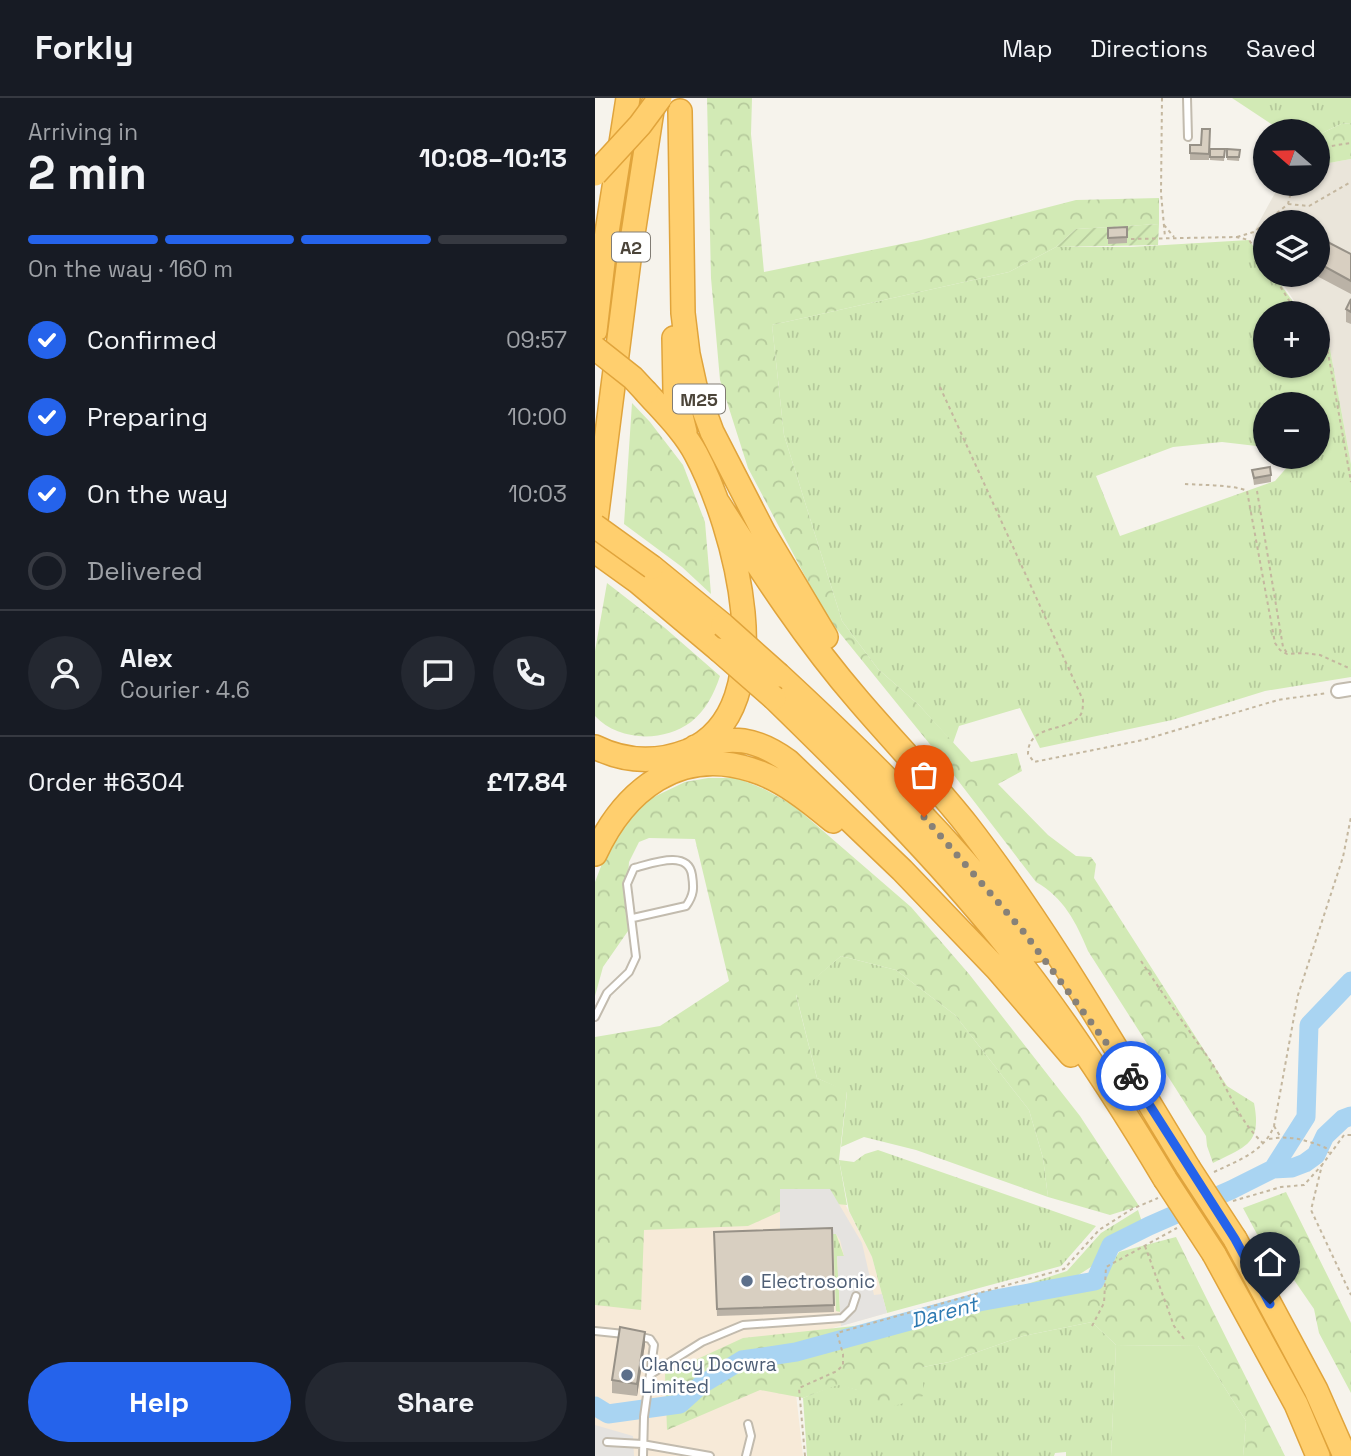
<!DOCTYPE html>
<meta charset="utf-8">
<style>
body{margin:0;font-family:"Space Grotesk",sans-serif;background:#242831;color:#f1f3f6;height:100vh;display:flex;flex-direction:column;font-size:26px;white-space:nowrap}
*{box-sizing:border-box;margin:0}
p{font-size:23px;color:#9ea1a6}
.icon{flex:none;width:38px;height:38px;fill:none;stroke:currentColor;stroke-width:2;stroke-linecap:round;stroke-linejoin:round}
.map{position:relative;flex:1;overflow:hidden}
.drawer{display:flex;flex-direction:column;background:#171b24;width:595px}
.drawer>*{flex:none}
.needle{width:46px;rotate:290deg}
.buttons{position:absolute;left:658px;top:21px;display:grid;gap:14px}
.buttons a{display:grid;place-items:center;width:77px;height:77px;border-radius:50%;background:#171b24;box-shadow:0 2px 5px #0004;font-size:35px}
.pin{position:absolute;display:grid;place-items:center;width:60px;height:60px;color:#fff;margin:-72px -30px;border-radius:50% 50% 50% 0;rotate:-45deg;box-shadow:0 0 7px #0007}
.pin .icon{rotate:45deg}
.courier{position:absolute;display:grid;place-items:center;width:70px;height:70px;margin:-35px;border:5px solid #2563eb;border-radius:50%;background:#fff;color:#222;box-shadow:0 2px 9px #0007}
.overview em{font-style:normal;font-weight:700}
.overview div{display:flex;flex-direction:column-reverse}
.overview{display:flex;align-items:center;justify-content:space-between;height:119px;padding:0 28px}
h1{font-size:46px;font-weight:700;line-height:52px}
.bar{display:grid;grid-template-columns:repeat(4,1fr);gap:10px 7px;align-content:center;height:84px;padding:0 28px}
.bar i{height:9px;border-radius:5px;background:#363941}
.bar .on{background:#2563eb}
.bar p{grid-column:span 4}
.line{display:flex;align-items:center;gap:18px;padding:0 28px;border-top:2px solid #363941}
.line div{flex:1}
.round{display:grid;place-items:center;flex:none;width:74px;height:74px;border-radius:37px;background:#242831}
ol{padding:0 28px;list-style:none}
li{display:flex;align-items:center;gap:21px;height:77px}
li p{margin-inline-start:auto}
li .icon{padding:7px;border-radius:50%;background:#2563eb;color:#fff;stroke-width:4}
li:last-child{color:#9ea1a6}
li i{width:38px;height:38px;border:4px solid #363941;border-radius:50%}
.primary-button{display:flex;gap:14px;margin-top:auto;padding:14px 28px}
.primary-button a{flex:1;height:80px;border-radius:42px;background:#2563eb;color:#fff;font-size:28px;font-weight:700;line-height:80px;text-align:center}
.primary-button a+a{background:#242831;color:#f1f3f6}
header{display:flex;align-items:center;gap:42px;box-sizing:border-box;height:98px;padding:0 35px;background:#171b24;border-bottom:2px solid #363941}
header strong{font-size:33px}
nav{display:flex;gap:38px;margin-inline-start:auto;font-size:24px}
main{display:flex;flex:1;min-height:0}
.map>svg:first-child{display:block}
.residential{fill:#eae5da}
.commercial{fill:#f7ead8}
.grass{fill:url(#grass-tufts);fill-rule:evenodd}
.forest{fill:url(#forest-crowns)}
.garden{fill:url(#garden-furrows)}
.pitch{fill:#d2eab5}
.parking{fill:#e5e3e0}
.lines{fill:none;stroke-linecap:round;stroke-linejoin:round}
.river{stroke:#a9d4f2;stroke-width:19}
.lane-casing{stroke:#c2bbae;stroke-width:10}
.street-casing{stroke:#c2bbae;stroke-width:16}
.highway-casing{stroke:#e0a43c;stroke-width:26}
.path{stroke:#c4b79f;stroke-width:2;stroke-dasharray:3.5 3.5;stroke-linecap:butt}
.lane{stroke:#fff;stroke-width:6}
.street{stroke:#fff;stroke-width:12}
.highway{stroke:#ffcf6e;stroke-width:23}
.highway-bridge-casing{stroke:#e0a43c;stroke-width:26;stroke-linecap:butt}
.highway-bridge{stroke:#ffcf6e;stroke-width:23}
.wall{fill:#bab2a6}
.shaded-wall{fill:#979187}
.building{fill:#d8cfc1;stroke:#979187;stroke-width:2}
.done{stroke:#878178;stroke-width:7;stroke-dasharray:0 12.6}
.route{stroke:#2563eb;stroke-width:9}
.service-dot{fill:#5c6f8a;stroke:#fff;stroke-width:2.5}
.labels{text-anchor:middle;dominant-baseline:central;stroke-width:5;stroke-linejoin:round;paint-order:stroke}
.shield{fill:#fff;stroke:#817c74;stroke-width:2}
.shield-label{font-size:18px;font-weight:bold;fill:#4b4439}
.service-label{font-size:19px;fill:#4e5e75;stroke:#fff;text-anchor:start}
.water-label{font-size:21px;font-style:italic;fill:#2e7ab2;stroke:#fff}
</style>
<header>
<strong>Forkly</strong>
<nav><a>Map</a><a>Directions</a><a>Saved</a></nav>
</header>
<main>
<section class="drawer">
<div class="overview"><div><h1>2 min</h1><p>Arriving in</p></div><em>10:08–10:13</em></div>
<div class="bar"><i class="on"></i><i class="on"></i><i class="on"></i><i></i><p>On the way · 160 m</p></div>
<ol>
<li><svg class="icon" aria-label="check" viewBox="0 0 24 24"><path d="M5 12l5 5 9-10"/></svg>Confirmed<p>09:57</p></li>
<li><svg class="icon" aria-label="check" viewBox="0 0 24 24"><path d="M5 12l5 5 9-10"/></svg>Preparing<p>10:00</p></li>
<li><svg class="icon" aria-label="check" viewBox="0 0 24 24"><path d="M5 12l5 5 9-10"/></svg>On the way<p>10:03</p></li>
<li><i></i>Delivered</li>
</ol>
<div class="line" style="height:126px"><a class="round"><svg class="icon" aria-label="person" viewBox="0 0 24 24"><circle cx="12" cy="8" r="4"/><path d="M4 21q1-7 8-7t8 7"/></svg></a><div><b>Alex</b><p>Courier · 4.6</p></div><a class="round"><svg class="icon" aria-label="chat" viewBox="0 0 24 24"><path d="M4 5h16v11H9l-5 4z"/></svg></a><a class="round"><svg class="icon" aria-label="phone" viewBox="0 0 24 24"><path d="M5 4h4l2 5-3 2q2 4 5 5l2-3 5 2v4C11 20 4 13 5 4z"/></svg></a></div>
<div class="line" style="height:91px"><div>Order #6304</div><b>£17.84</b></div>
<div class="primary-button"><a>Help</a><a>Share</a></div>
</section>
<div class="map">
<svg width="756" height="1358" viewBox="0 0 756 1358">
<defs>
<pattern id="grass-tufts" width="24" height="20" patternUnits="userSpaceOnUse" patternTransform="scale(1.75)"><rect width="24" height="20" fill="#d2eab5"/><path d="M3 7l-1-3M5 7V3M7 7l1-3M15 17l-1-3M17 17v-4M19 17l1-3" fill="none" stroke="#b6ca9c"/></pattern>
<pattern id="forest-crowns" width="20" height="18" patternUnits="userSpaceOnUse" patternTransform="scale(1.75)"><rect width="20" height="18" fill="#d2eab5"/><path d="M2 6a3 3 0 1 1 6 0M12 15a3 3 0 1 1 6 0" fill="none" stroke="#b6ca9c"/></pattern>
<pattern id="garden-furrows" width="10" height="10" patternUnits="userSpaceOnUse" patternTransform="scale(1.75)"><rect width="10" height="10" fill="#d2eab5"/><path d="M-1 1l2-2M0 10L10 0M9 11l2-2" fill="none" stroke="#b6ca9c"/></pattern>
</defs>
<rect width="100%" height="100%" fill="#f6f3ec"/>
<!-- residential -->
<path class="residential" d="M 756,61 L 756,366 L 735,251 L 723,239 L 723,215 L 707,215 L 682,177 L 723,177 L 723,124 L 670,124 L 670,159 L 657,137 L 685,86 L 723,86 L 723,67 Z"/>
<!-- commercial -->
<path class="commercial" d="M 240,1086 L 277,1159 L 292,1215 L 238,1230 L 200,1287 L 208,1358 L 0,1358 L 0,1196 L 25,1091 Z"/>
<!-- grass -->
<path class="grass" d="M 637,0 L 756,0 L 756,25 L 746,26 L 723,37 L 723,33 L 687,33 Z
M 654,142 L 670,165 L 670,177 L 679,177 L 706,215 L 670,215 L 670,268 L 723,268 L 723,239 L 735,251 L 756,366 L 756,579 L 670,593 L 577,622 L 445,650 L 425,610 L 364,628 L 358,645 L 324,607 L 283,571 L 247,523 L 189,337 L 177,227 L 414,174 L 461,149 L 536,149 ZM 670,306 L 723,306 L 723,359 L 694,359 L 694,367 L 680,383 L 525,438 L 501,378 L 578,349 L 627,344 L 670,349 Z
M 246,858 L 301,872 L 360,917 L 434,1012 L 448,1060 L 453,1099 L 321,1052 L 269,1039 L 246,1049 L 252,994 L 222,980 L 201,896 Z
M 283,1052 L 501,1128 L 466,1168 L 292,1215 L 277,1159 L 254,1113 L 244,1062 L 259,1064 L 270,1056 Z
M 543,1112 L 548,1127 L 514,1142 L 499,1167 L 474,1183 L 429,1192 L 423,1189 L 472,1173 L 506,1135 Z
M 238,1136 L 241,1136 L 249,1158 L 242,1159 L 245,1214 L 241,1213 Z
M 497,1224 L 521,1247 L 516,1358 L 471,1358 L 471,1354 L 460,1355 L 459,1358 L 212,1358 L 208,1300 L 243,1286 L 263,1292 L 327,1298 L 328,1269 L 354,1264 L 428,1238 Z"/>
<!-- forest -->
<path class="forest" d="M 112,0 L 157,0 L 156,36 L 169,174 L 326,142 L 481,102 L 564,100 L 564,126 L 481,131 L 461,149 L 414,174 L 177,227 L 189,337 L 247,523 L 283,571 L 324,607 L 376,664 L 422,655 L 427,673 L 403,686 L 453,737 L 481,758 L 496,759 L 501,766 L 499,780 L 632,988 L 659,1005 C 667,1046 651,1048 618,1065 L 612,1048 L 611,1038 L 493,853 C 481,824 469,800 441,784 L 338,650 L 231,518 L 153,370 L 125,282 L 116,180 Z
M 756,25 L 756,61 L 723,67 L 723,37 L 746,26 Z
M 37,305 L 55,324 L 88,367 L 110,424 L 116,496 L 87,469 L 29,426 Z
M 12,485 L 70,530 L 125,578 C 119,596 111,612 96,624 C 68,645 23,643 0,618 L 0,553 Z
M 113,680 L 142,680 L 169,691 L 198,707 L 316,809 L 374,876 L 485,1018 L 544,1108 L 515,1117 L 453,1099 L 448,1060 L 434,1012 L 360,917 L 301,872 L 246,858 L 201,897 L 222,980 L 252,993 L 244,1062 L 252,1107 L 208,1103 L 153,1128 L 49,1132 L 46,1212 L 0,1207 L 0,939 L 65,928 L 134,883 L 100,741 L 54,740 L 44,744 L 34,764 L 32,794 L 33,833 L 8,869 L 0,898 L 0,784 L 13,750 L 40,708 L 90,684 Z
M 691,1094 L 756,1225 L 756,1295 L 724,1235 L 719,1211 L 697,1179 L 663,1138 L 648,1110 Z
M 581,1139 L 690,1358 L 648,1358 L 651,1323 L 603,1248 L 521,1247 L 497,1224 L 428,1238 L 354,1264 L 328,1269 L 328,1298 C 307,1306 289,1314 268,1307 L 262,1292 L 243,1287 L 208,1300 L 165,1292 L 72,1332 L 70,1276 L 148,1240 L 296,1224 L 429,1200 L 446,1200 L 503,1190 L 524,1154 Z"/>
<!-- garden -->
<path class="garden" d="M 564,126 L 563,147 L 461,149 L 481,131 Z"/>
<!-- pitch -->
<path class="pitch" d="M 521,1247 L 603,1248 L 651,1323 L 648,1358 L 516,1358 Z"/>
<!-- parking -->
<path class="parking" d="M 185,1091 L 235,1091 L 267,1145 L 279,1197 L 287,1196 L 292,1215 L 246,1228 L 242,1158 L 249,1158 L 245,1142 L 241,1136 L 185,1135 Z
M 0,1327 L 38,1338 L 39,1358 L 0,1358 Z"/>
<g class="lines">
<!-- river -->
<path class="river" d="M 678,1071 L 711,1019 L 714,927 L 756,883
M 0,1308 L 13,1316 L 85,1306 L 106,1287 L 147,1262 L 201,1254 L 384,1204 L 500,1183 L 516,1147 L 554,1128 L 636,1092 L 678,1071 L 697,1070 L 710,1065 L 721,1057 L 730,1038 L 748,1021 L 756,1018"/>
<defs>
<path id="lane" d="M 592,0 L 593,39
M 0,919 L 12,895 L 34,874 L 41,859 L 32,786 L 39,770 C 56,766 93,751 97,777 C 99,790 99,797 91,808 L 38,820
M 0,1233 L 29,1236
M 43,1238 L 55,1241 L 59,1247 L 49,1319 L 48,1358
M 56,1276 L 107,1244 L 148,1227 L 247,1220 L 257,1210 L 261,1198
M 12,1344 L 47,1346 L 115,1358
M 151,1358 L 156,1338 L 153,1326"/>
<path id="street" d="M 743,593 L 756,591"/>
<path id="highway" d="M 85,13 L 88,215 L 93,256 L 100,288 L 117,334 L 169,435 L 231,539
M 0,233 L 10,147 L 33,0
M 79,240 L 80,293 L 90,334
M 123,405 C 167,474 211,542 264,603 C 300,645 338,684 372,727 C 454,833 523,955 593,1069
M 0,430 L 34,162 L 58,6
M 0,453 L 43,484 L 124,552
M 57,469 L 128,527
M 184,577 C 276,662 366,751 442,852
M 179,600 C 259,678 339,757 409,844 C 469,919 521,999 570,1081
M 0,649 C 30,664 62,665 93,653 C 192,611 138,425 101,356 C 89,333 68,313 51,294
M 100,649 C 137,637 161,640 193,663 L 307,772 L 402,871 L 476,957
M 0,756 C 29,693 84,648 157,672 C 187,681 214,703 238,723
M 640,1141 L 721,1292 L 750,1358
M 619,1156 L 701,1306 L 723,1358"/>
</defs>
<!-- lane casing -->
<use href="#lane" class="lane-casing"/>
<!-- street casing -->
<use href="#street" class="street-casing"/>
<!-- highway casing -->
<use href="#highway" class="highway-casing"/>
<!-- path -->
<path class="path" d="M 567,0 L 566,95 L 570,139
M 723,50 L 756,45
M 693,106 L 714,108 L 756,84
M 671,124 L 693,106 L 698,86
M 569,127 L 579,139
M 642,139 L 659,134 L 670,125
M 536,141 L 641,139 L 654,142 L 670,164
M 678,177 L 702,215
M 723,243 L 732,249 L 756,384
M 345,289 L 488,602 C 488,606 488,610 487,614 C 478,636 433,623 433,656 L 439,664 L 548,642 L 683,602 L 732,595
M 590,386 C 605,387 642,387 652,393 L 680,545 L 685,552 L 692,556 L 709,555 L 725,557 L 756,571
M 662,393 L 688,549 L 692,555
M 546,863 C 567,895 590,927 612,958 C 632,986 642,1022 668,1045
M 679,1028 L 685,1038
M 756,1037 L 749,1037 L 727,1067 L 716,1112 L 756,1197
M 674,1041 C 694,1037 712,1042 731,1050 L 734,1055
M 619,1074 C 642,1063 669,1054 679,1028 L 703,897 L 748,759 L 756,719
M 638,1103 L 686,1089 L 709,1087 L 727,1067
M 550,1148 L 579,1228 L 589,1241
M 497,1228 L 509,1205 L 511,1169 L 582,1130
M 210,1358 L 204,1290 L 242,1273 L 248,1267 L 248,1256 L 242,1235 L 469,1171 L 504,1132 L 537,1111 L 563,1100"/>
<!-- lane -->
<use href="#lane" class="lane"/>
<!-- street -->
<use href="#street" class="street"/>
<!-- highway -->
<use href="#highway" class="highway"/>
<defs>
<path id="highway-bridge" d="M 0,76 L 45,27 L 65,0
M 0,250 L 38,280 L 51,294
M 0,428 L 57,469
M 128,527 L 184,577
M 124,552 L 179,600
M 593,1069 L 640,1141
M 570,1081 L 619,1156"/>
</defs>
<!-- highway-bridge casing -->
<use href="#highway-bridge" class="highway-bridge-casing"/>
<!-- highway-bridge -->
<use href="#highway-bridge" class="highway-bridge"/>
</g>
<!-- wall -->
<path class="wall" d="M 615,31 L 614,62 L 595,62 L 595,47 L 606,47 Z
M 615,51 L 630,51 L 629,63 L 615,62 Z
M 632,51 L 645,52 L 644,63 L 632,62 Z
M 532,129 L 532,145 L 513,146 L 513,130 Z
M 723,139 L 756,156 L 756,196 L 720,177 L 723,177 Z
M 756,201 L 756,226 L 751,224 L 751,211 Z
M 657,372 L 676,377 L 676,384 L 659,387 Z
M 237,1130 L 239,1214 L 122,1218 L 119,1134 Z
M 50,1246 L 42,1298 L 17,1295 L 17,1282 Z"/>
<!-- shaded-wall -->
<path class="shaded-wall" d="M 50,1234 L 50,1246 L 42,1298 L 42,1286 Z"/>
<!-- building -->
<path class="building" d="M 607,31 L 615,31 L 614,56 L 595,55 L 595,47 L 606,47 Z
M 615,51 L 630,51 L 629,59 L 615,59 Z
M 632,51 L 645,52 L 644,59 L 632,59 Z
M 532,129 L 532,139 L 513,140 L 513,130 Z
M 723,139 L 756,156 L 756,183 L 723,165 Z
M 756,201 L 756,214 L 751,211 Z
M 675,369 L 676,377 L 659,380 L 657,372 Z
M 237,1130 L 239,1207 L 122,1211 L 119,1134 Z
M 25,1229 L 50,1234 L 42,1286 L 17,1282 Z"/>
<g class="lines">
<!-- done -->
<path class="done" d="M 329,719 L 428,833 L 536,978"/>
<!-- route -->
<path class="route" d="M 536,978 L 640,1141 L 675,1206"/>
</g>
<!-- markers -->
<g class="service-dot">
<circle cx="152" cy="1183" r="7"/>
<circle cx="32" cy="1277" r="7"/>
</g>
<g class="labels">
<!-- shield labels -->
<g class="shield">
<rect x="17" y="134.5" width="38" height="29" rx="5"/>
<rect x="78" y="286.5" width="52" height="29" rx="5"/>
</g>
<g class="shield-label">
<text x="36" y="149">A2</text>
<text x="104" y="301">M25</text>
</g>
<!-- service labels -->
<g class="service-label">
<text x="166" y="1183">Electrosonic</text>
<text x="46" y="1266">Clancy Docwra<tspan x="46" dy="22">Limited</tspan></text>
</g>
<!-- water labels -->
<g class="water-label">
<text transform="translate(349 1214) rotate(-15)">Darent</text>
</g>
</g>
</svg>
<div class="buttons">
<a><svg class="needle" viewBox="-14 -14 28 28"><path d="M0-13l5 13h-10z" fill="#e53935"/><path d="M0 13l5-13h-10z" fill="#9ea1a6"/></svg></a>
<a><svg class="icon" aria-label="layers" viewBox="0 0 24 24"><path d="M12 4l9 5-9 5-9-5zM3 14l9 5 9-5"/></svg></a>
<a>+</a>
<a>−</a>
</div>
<div class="pin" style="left:329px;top:719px;background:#ea580c"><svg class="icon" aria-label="bag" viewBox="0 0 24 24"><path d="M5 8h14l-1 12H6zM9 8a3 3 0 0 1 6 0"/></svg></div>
<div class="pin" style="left:675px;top:1206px;background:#1f2937"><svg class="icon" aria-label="home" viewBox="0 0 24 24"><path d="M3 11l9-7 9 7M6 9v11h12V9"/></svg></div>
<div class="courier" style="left:536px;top:978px"><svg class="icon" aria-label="bike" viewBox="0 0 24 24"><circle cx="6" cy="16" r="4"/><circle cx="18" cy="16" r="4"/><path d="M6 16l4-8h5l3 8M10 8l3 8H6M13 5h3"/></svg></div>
</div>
</main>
